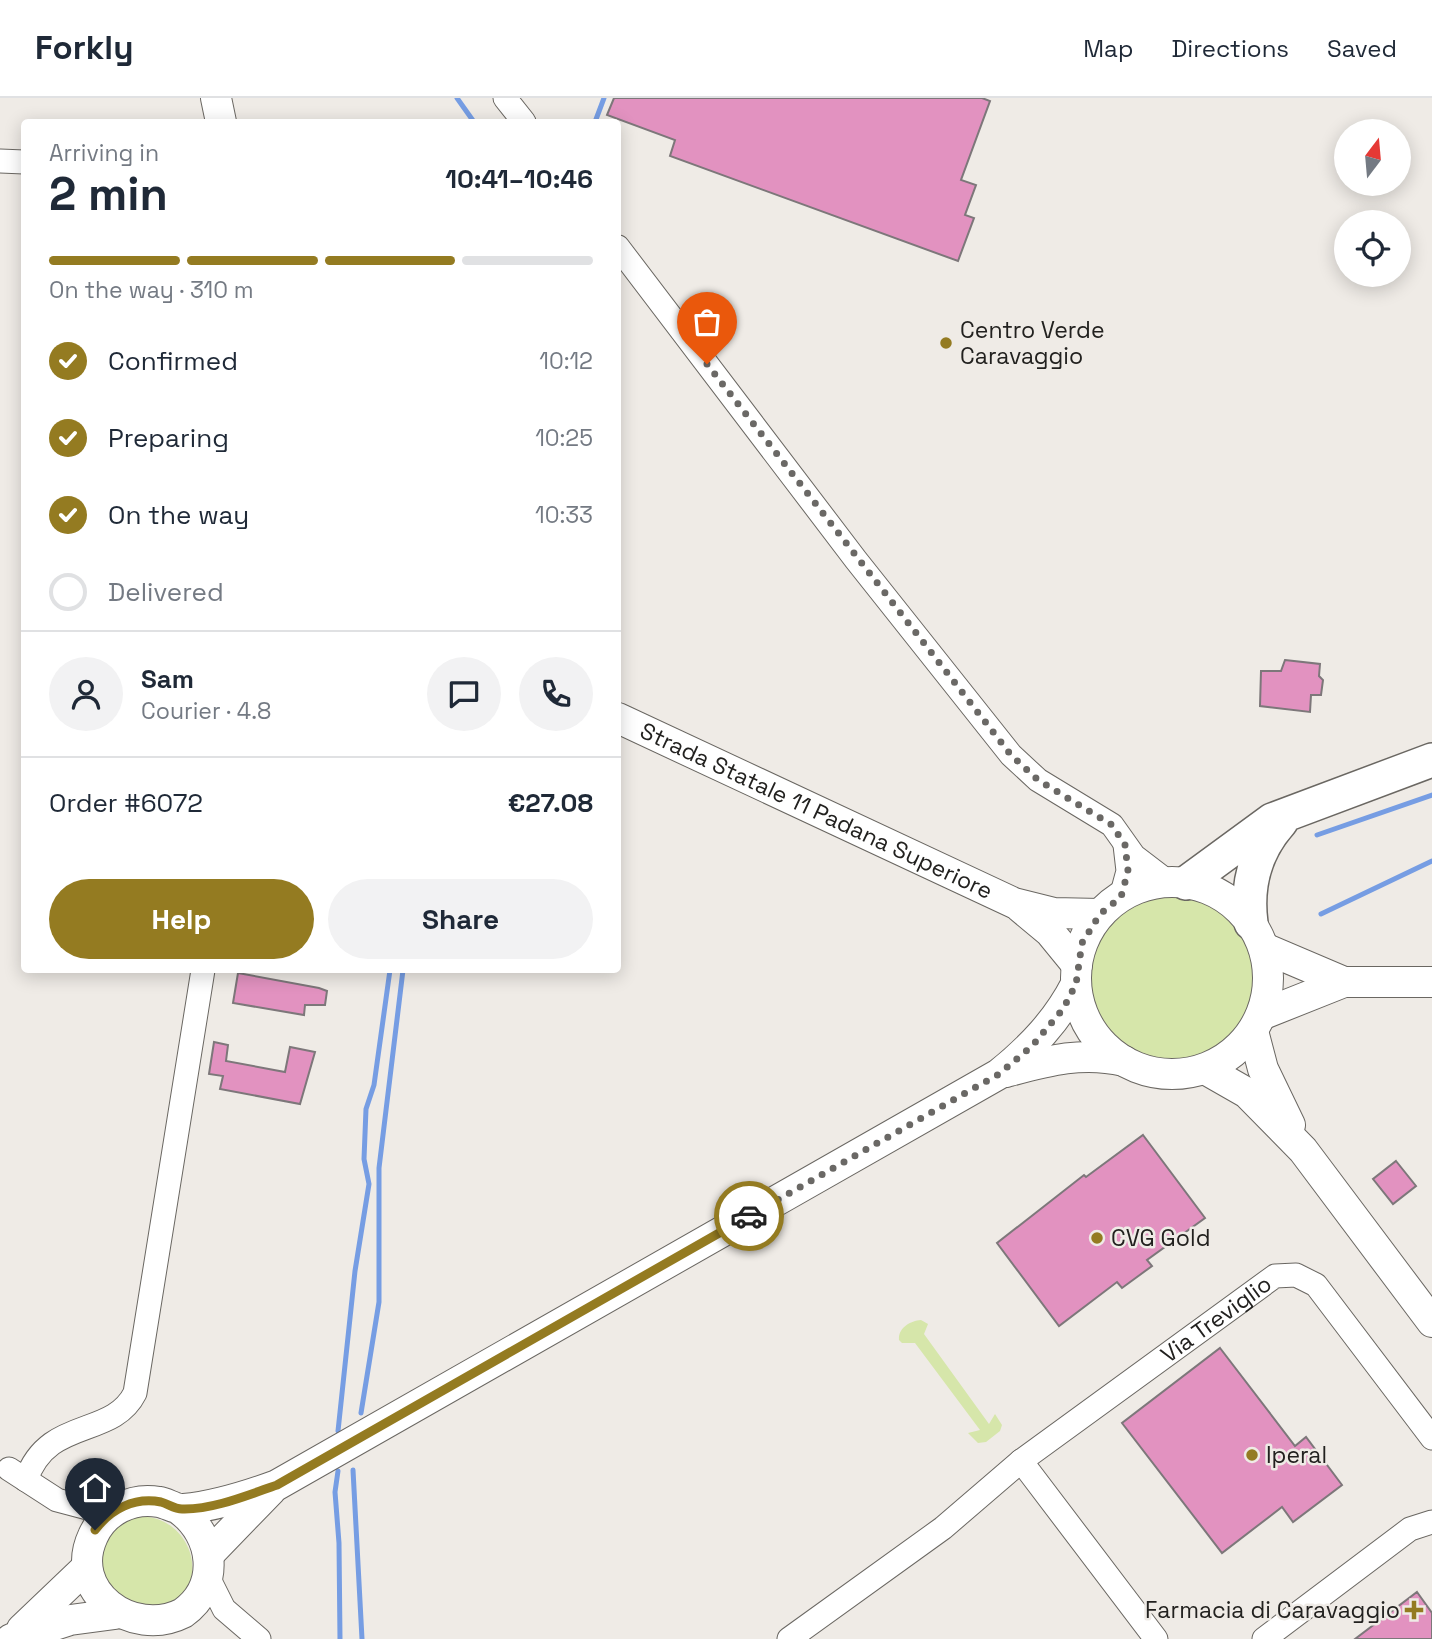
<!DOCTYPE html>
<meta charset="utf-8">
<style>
body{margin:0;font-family:"Space Grotesk",sans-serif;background:#f2f2f3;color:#1f2937;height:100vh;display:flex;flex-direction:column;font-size:26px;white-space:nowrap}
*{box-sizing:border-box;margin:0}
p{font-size:23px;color:#747a83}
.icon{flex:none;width:38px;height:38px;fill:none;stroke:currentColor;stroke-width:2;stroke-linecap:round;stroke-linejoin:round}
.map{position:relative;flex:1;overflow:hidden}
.side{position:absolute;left:21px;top:21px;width:600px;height:854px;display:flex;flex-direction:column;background:#fff;border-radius:7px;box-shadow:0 4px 18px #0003}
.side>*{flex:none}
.needle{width:46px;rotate:16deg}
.buttons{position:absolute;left:1334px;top:21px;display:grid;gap:14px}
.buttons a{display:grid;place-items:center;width:77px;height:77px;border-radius:50%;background:#fff;box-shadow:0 4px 18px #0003;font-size:35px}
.pin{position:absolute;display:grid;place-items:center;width:60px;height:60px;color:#fff;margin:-72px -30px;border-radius:50% 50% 50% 0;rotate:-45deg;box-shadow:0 0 7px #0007}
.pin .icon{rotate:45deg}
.courier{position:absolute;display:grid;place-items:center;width:70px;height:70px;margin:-35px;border:5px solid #947b21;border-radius:50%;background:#fff;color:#222;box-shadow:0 2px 9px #0007}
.head em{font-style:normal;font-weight:800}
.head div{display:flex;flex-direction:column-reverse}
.head{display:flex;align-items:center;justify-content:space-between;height:119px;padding:0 28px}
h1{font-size:46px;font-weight:800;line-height:52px}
.bar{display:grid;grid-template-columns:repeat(4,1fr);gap:10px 7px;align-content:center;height:84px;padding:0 28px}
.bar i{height:9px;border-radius:5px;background:#e0e1e3}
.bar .on{background:#947b21}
.bar p{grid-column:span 4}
.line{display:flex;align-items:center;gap:18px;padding:0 28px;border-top:2px solid #e0e1e3}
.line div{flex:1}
.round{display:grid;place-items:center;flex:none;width:74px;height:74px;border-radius:37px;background:#f2f2f3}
ol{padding:0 28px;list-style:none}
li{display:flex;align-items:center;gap:21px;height:77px}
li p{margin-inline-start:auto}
li .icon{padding:7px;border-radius:50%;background:#947b21;color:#fff;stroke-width:4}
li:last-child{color:#747a83}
li i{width:38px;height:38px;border:4px solid #e0e1e3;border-radius:50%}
.primary-button{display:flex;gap:14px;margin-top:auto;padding:14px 28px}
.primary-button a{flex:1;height:80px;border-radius:42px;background:#947b21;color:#fff;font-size:28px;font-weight:800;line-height:80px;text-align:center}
.primary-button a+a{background:#f2f2f3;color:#1f2937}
header{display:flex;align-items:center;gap:42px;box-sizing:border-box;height:98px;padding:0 35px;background:#fff;border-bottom:2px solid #e0e1e3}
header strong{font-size:33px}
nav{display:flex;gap:38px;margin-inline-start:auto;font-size:24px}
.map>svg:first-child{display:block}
.green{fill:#d6e6aa}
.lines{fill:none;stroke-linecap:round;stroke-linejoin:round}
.stream{stroke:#769de3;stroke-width:5}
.building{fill:#e292c0;stroke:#7d777a;stroke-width:2}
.minor-casing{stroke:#6a6762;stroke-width:25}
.major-casing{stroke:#6a6762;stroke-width:32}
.highway-casing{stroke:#6a6762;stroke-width:36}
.minor{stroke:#fff;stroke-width:23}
.major{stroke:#fff;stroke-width:30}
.highway{stroke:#fff;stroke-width:33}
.done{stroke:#6a6865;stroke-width:7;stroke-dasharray:0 12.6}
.route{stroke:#947b21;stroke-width:9}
.poi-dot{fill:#947b21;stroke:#efebe6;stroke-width:2.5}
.labels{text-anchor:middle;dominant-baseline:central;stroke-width:5;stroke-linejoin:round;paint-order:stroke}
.poi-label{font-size:23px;fill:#22211f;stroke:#efebe6;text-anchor:start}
.street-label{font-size:23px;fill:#22211f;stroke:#efebe6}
</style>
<header>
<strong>Forkly</strong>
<nav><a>Map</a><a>Directions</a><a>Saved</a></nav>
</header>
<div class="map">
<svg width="1432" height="1541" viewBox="0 0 1432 1541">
<rect width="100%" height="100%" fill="#efebe6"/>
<!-- green -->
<path class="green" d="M1087 877a84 84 0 1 1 168 0a84 84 0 1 1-168 0Z
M 921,1222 L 928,1226 L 924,1236 L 989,1326 L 995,1316 L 1002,1327 L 1000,1333 L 986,1344 L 978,1345 L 968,1335 L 980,1332 L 915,1245 L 902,1245 L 899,1242 C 898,1230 910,1223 921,1222 Z
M 134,1419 C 190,1412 216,1488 165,1508 C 155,1511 142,1510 132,1510 L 98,1474 C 99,1447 110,1431 134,1419 Z"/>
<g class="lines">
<!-- stream -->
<path class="stream" d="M 457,0 L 474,24
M 595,24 L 604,0
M 1317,737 L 1432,697
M 1321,816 L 1432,763
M 361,1315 L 379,1204 L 379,1070 L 403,872
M 338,1333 L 355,1173 L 369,1086 L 364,1061 L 366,1011 L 374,987 L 390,872
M 353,1372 L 362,1541
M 338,1373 L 335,1394 L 339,1445 L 340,1541"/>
</g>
<!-- building -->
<path class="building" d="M 614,0 L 982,0 L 990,3 L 961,82 L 976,87 L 965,117 L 974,120 L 958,163 L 670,58 L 675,42 L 607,17 Z
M 1285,562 L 1320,566 L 1319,578 L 1323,582 L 1321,597 L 1311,597 L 1310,614 L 1260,608 L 1261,573 L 1281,573 Z
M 238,875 L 319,890 L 327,893 L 325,907 L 305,907 L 304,917 L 233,905 Z
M 214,944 L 228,947 L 226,963 L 285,974 L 290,949 L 315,954 L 300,1006 L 220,991 L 223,978 L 209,976 Z
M 1143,1037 L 1205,1120 L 1147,1162 L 1152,1168 L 1122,1190 L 1117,1184 L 1059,1228 L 997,1145 L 1084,1077 L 1086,1079 Z
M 1396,1063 L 1416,1088 L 1393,1106 L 1373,1081 Z
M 1220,1250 L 1295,1348 L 1306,1339 L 1342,1387 L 1293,1424 L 1282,1409 L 1222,1455 L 1122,1325 Z
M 1417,1494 L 1432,1515 L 1432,1541 L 1355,1541 Z"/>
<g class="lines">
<defs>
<g id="minor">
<path d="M 505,0 L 524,24"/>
<path d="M 0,63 L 24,64"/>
<path d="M 618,149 L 856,462 L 1011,657 L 1038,682 L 1112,727 L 1134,758 L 1168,784"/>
<path d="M 1121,799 L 1128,773 L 1125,747"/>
<path d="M 1021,1363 L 1156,1541"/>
<path d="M 9,1371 L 57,1402 L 110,1416"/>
<path d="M 26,1382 C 48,1318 112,1341 135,1295 L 203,872"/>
<path d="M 208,1479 L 224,1511 L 259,1541"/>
<path id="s1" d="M 789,1541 L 943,1430 L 1021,1363 L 1275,1178 L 1296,1177 L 1316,1187 L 1432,1340"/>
<path d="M 1264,1541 L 1410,1431 L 1432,1424"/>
</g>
<g id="major">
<path d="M 216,0 L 221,24"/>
<path id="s2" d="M 618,620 L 1014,805 L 1054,815 L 1100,816"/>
<circle cx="1172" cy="880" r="96"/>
<path d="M 1020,809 L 1050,834 L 1077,867"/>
<path d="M 1264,850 L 1344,884"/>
<path d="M 1261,917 L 1344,884 L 1432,884"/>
<path d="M 1253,933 L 1263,971 L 1290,1027"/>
<path d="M 1205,971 L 1247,995 L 1303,1052 L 1432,1224"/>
<path d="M 1006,974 C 1047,963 1082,953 1124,963"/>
<path d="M 180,1412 C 214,1437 221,1488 183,1515 C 132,1541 67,1493 93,1438 C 104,1413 132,1399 159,1404 C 167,1405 176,1412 184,1411 C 216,1408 247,1398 277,1387 L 999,976 C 1031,950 1057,923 1076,886"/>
<path d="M 209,1456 L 271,1392"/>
<path d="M 22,1531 L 87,1469"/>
<path d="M 11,1541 L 70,1522 L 115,1516"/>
</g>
<path id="highway" d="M 1186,785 L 1272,722 L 1432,662
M 1251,825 C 1246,787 1255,753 1281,724"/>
</defs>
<!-- minor casing -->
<use href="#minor" class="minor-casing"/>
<!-- major casing -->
<use href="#major" class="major-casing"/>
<!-- highway casing -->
<use href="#highway" class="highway-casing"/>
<!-- minor -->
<use href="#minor" class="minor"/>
<!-- major -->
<use href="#major" class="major"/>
<!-- highway -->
<use href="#highway" class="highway"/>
</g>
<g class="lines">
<!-- done -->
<path class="done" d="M 707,266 L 1011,657 L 1038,682 L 1112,727 L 1125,747 L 1128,773 L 1121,799 L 1100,816 L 1082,845 L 1076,886 L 1063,911 L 1032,948 L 999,976 L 749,1118"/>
<!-- route -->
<path class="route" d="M 95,1432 C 111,1411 134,1399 161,1404 C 168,1406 175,1411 182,1411 C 212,1412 248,1397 277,1387 L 749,1118"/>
</g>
<!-- markers -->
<g class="poi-dot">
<circle cx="946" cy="245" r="7"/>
<circle cx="1097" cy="1140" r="7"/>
<circle cx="1252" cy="1357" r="7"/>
<path d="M1410.5 1501.5h7v7h7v7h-7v7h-7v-7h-7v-7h7z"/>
</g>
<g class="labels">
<!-- poi labels -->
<g class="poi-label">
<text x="960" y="232">Centro Verde<tspan x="960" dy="26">Caravaggio</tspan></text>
<text x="1111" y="1140">CVG Gold</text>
<text x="1266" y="1357">Iperal</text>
<text x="1400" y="1512" text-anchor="end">Farmacia di Caravaggio</text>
</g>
<!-- street labels -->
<g class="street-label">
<text stroke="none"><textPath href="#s2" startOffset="219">Strada Statale 11 Padana Superiore</textPath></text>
<text stroke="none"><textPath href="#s1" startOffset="534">Via Treviglio</textPath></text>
</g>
</g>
</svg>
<div class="buttons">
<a><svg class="needle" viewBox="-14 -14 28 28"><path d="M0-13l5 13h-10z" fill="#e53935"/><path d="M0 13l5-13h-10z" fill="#747a83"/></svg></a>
<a><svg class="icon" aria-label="locate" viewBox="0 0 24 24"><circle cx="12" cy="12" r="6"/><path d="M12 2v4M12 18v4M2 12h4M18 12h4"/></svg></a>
</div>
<div class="pin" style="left:707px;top:266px;background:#ea580c"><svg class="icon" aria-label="bag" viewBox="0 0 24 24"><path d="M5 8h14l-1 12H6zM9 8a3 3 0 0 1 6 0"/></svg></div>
<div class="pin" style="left:95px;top:1432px;background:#1f2937"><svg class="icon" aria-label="home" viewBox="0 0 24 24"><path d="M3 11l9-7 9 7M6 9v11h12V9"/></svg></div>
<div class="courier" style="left:749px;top:1118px"><svg class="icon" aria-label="car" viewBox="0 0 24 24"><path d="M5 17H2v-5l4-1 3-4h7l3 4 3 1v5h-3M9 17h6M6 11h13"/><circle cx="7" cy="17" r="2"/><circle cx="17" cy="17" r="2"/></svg></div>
<section class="side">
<div class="head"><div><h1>2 min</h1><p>Arriving in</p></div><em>10:41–10:46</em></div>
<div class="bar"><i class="on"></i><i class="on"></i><i class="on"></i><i></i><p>On the way · 310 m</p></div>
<ol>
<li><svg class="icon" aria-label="check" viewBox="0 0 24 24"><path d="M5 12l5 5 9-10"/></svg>Confirmed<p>10:12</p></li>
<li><svg class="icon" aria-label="check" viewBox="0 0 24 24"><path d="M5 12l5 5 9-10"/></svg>Preparing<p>10:25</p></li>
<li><svg class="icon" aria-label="check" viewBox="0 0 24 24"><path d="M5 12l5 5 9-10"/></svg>On the way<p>10:33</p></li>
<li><i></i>Delivered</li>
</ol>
<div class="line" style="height:126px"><a class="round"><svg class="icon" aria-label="person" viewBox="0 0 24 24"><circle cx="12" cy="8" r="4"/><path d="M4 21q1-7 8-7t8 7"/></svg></a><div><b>Sam</b><p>Courier · 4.8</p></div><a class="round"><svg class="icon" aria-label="chat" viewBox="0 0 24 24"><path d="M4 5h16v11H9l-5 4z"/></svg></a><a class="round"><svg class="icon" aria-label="phone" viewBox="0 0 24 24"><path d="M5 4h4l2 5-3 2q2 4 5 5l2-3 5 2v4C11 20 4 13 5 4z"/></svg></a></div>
<div class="line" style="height:91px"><div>Order #6072</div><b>€27.08</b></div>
<div class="primary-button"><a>Help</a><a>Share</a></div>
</section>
</div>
